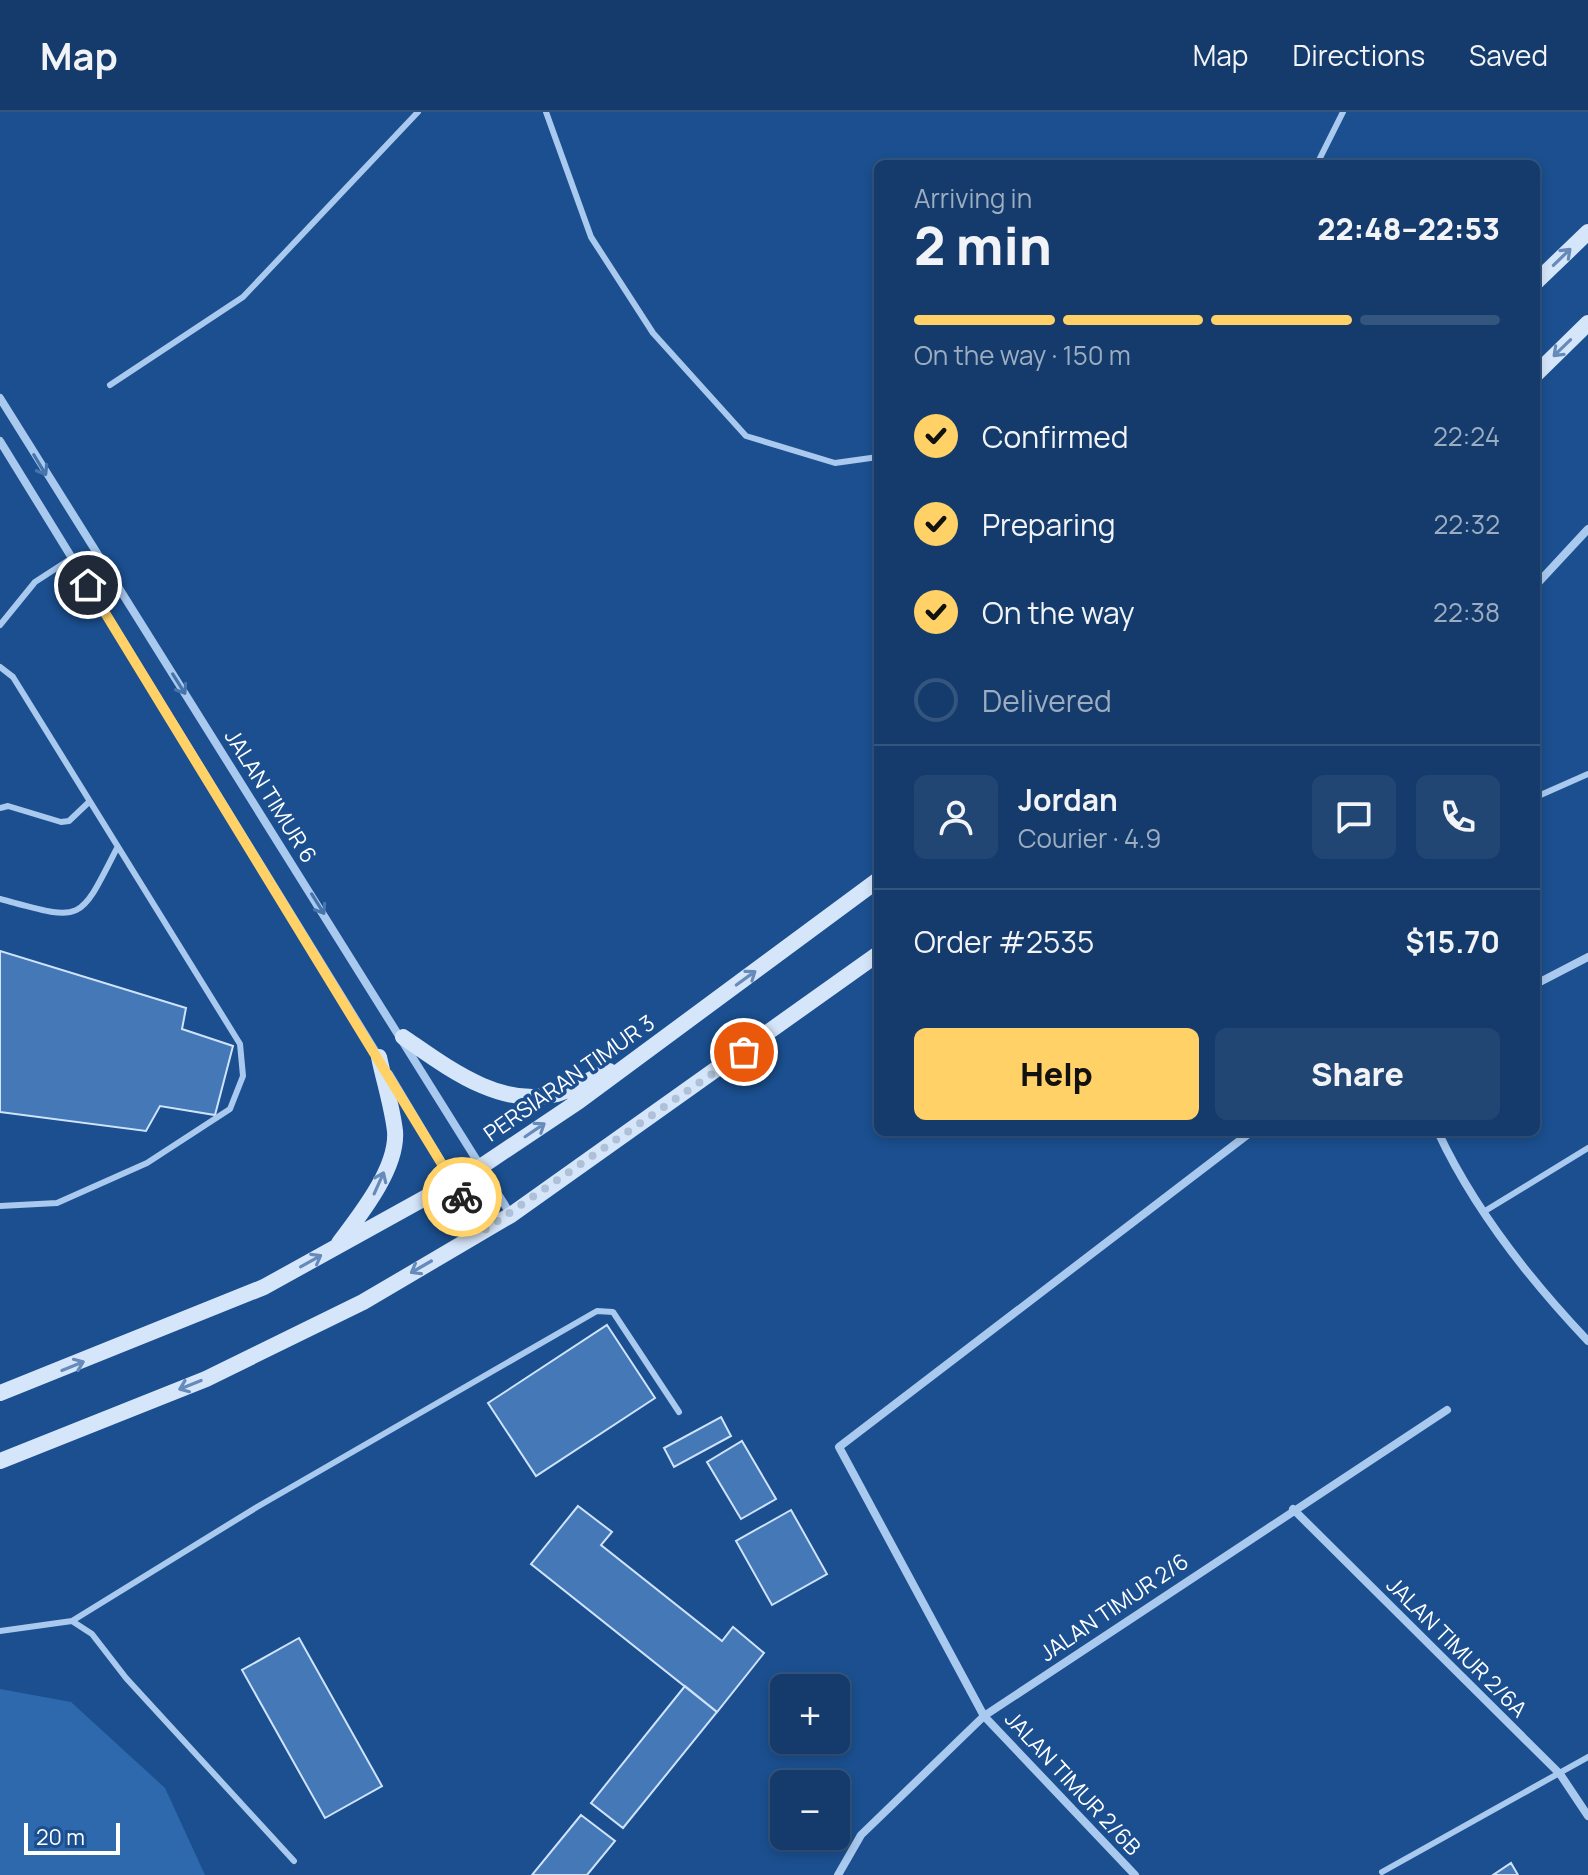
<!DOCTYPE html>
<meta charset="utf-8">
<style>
body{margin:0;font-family:Manrope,sans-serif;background:#214673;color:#f1f3f6;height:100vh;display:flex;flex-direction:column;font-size:30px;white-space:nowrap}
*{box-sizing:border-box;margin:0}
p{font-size:26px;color:#9dadc1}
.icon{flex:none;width:44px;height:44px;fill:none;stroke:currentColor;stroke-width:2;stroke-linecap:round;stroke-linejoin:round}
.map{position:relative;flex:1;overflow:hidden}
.panel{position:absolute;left:874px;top:48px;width:666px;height:976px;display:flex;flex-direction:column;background:#143b6b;border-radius:12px;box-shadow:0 4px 12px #0003,0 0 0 2px #33557e}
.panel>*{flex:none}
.tools{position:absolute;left:770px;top:1562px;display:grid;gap:16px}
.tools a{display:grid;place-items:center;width:80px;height:80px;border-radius:12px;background:#143b6b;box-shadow:0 4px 12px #0003,0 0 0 2px #33557e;font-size:40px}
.scale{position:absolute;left:24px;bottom:20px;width:96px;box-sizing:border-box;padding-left:8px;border:4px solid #fff;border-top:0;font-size:22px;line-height:28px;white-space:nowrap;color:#fff;-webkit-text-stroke:6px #1b4f8f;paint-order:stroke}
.pin{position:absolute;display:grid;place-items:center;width:68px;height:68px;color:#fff;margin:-34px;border:4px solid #fff;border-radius:50%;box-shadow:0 2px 8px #0007}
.courier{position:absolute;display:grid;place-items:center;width:80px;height:80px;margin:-40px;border:6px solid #ffd166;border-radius:50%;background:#fff;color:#222;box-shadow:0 2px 10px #0007}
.head em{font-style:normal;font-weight:800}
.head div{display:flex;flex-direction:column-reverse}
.head{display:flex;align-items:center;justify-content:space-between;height:136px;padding:0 40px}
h1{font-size:52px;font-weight:800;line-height:60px}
.bar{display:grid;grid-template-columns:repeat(4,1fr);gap:12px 8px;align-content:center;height:96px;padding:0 40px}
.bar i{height:10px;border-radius:6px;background:#33557e}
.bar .selected{background:#ffd166}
.bar p{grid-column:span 4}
.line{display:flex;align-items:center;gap:20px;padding:0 40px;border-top:2px solid #33557e}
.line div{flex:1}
.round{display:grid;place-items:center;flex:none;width:84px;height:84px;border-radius:12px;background:#214673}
ol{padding:0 40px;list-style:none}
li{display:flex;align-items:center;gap:24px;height:88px}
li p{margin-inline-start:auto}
li .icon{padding:8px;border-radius:50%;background:#ffd166;color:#111;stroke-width:4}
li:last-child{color:#9dadc1}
li i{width:44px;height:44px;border:4px solid #33557e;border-radius:50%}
.button{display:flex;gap:16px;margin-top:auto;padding:16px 40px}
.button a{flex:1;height:92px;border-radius:12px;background:#ffd166;color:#111;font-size:32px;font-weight:800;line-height:92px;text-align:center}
.button a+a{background:#214673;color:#f1f3f6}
header{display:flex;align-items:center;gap:48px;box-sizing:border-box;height:112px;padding:0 40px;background:#143b6b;border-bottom:2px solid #33557e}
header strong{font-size:38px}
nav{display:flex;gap:44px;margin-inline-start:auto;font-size:28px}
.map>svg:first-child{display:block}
.green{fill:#2e69ad}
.building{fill:#4478b7;stroke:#cfe3fa;stroke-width:2}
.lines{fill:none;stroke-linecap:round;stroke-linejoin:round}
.lane{stroke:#a9c9ee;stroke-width:6}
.street{stroke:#a9c9ee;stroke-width:8}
.secondary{stroke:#d6e6fa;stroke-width:16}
.oneway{stroke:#668bba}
.oneway2{stroke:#4674ac}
.done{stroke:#afc1d8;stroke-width:8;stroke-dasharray:0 14.4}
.route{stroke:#ffd166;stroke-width:10}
.labels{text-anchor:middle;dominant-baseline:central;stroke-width:7;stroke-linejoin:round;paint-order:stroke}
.street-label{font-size:22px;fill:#fff;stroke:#1b4f8f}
</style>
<header>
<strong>Map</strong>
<nav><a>Map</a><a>Directions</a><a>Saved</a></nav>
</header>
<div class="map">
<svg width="1588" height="1763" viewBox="0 0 1588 1763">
<rect width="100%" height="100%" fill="#1b4f8f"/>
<!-- green -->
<path class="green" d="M 0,1577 L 71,1590 L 165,1676 L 205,1763 L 0,1763 Z"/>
<!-- building -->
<path class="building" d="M 0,839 L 186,896 L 182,917 L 233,934 L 215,1003 L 160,994 L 146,1019 L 0,1000 Z
M 607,1213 L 655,1286 L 536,1364 L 488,1291 Z
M 721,1305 L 731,1324 L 674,1355 L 664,1336 Z
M 742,1329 L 776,1387 L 741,1407 L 707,1350 Z
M 578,1394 L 612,1420 L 601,1433 L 722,1529 L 733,1515 L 764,1541 L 717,1600 L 531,1452 Z
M 791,1398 L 827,1462 L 772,1493 L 736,1429 Z
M 299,1526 L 382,1674 L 325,1706 L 242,1558 Z
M 685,1574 L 717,1600 L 623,1716 L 591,1691 Z
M 581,1703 L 615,1729 L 587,1763 L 532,1763 Z
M 1511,1751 L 1518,1763 L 1493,1763 Z"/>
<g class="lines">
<!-- lane -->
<path class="lane" d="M 546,0 L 591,125 L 653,221 L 746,324 L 835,351 L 878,345
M 1317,52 L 1343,0
M 110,273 L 243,185 L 418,0
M 0,513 L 35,470 L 72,446
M 0,555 L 13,565 L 240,932 L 243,964 L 230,997 L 147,1051 L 57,1091 L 0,1094
M 1536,685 L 1588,662
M 0,696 L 8,694 L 61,710 L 69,709 L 89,690
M 0,787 C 83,809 78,813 117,736
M 1485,1099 L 1588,1036
M 72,1509 L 257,1395 L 597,1199 L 613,1200 L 679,1300
M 0,1519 L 72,1509 L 92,1522 L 126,1566 L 294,1749
M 1382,1760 L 1588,1645"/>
<!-- street -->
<path class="street" d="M 0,286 L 511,1103
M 0,329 L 380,947
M 1536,473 L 1588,417
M 1536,872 L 1588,845
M 389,962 L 483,1119
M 1438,1020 C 1474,1097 1530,1168 1588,1229
M 1293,1397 L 1560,1662 L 1588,1704
M 838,1763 L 861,1723 L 984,1604 L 1447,1298
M 1135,1763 L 984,1604 L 839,1335 L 1251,1020"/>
<!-- secondary -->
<path class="secondary" d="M 1536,170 L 1588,120
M 1536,262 L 1588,211
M 403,925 C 447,955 500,997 557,982 C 575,977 592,966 609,959
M 339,1131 C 360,1103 398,1056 395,1019 C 392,994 384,969 379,945
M 0,1281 L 264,1175 L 479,1056 L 579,989 L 878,768
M 0,1349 L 206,1267 L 363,1190 L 511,1103 L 878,842"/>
</g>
<!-- one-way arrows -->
<defs><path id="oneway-shaft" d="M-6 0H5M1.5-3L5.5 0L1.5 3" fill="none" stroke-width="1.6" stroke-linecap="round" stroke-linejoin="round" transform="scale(2)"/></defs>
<g class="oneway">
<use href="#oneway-shaft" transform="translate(1562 145) rotate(-44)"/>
<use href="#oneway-shaft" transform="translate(1562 236) rotate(136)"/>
<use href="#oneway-shaft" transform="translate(746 866) rotate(-36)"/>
<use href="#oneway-shaft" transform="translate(535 1018) rotate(-34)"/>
<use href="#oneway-shaft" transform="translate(379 1071) rotate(-66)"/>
<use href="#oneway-shaft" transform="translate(311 1149) rotate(-29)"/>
<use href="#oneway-shaft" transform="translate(421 1155) rotate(150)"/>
<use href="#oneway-shaft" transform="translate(73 1254) rotate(-22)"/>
<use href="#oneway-shaft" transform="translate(190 1273) rotate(158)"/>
</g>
<g class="oneway2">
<use href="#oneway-shaft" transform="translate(40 353) rotate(59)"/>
<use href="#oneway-shaft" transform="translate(179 572) rotate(58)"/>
<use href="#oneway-shaft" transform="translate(318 792) rotate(58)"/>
</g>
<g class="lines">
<!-- done -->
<path class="done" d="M 462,1085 L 483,1119 L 744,940"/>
<!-- route -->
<path class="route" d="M 88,473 L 462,1085"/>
</g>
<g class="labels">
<!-- street labels -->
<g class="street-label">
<text transform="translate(271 684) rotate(58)">JALAN TIMUR 6</text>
<text transform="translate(569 966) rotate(-35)">PERSIARAN TIMUR 3</text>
<text transform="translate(1114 1495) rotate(-34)">JALAN TIMUR 2/6</text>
<text transform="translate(1457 1535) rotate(45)">JALAN TIMUR 2/6A</text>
<text transform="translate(1073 1671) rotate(47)">JALAN TIMUR 2/6B</text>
</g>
</g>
</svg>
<div class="tools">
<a>+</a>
<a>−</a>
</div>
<div class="scale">20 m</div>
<div class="pin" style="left:744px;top:940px;background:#ea580c"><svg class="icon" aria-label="bag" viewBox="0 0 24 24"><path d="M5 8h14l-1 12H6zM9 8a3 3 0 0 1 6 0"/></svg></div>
<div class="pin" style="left:88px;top:473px;background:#1f2937"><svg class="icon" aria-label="home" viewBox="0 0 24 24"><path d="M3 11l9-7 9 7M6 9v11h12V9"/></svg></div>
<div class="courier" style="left:462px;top:1085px"><svg class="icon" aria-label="bike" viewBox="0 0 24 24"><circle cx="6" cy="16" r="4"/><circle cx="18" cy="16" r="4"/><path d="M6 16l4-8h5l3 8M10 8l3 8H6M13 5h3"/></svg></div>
<section class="panel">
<div class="head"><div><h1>2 min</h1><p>Arriving in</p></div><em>22:48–22:53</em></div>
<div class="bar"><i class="selected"></i><i class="selected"></i><i class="selected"></i><i></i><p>On the way · 150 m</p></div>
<ol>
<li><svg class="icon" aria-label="check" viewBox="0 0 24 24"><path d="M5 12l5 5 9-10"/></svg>Confirmed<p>22:24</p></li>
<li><svg class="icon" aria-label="check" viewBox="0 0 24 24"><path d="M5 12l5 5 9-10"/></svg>Preparing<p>22:32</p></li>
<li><svg class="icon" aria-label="check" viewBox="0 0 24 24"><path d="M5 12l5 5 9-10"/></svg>On the way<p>22:38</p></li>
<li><i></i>Delivered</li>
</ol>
<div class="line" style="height:144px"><a class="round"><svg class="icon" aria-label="person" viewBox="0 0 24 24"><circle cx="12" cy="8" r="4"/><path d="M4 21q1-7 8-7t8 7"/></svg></a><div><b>Jordan</b><p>Courier · 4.9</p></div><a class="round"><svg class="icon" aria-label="chat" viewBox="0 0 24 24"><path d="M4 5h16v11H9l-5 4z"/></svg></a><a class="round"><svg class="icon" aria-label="phone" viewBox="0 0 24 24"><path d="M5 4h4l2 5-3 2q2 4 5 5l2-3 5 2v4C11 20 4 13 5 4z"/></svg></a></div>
<div class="line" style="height:104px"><div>Order #2535</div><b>$15.70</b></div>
<div class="button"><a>Help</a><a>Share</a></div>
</section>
</div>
